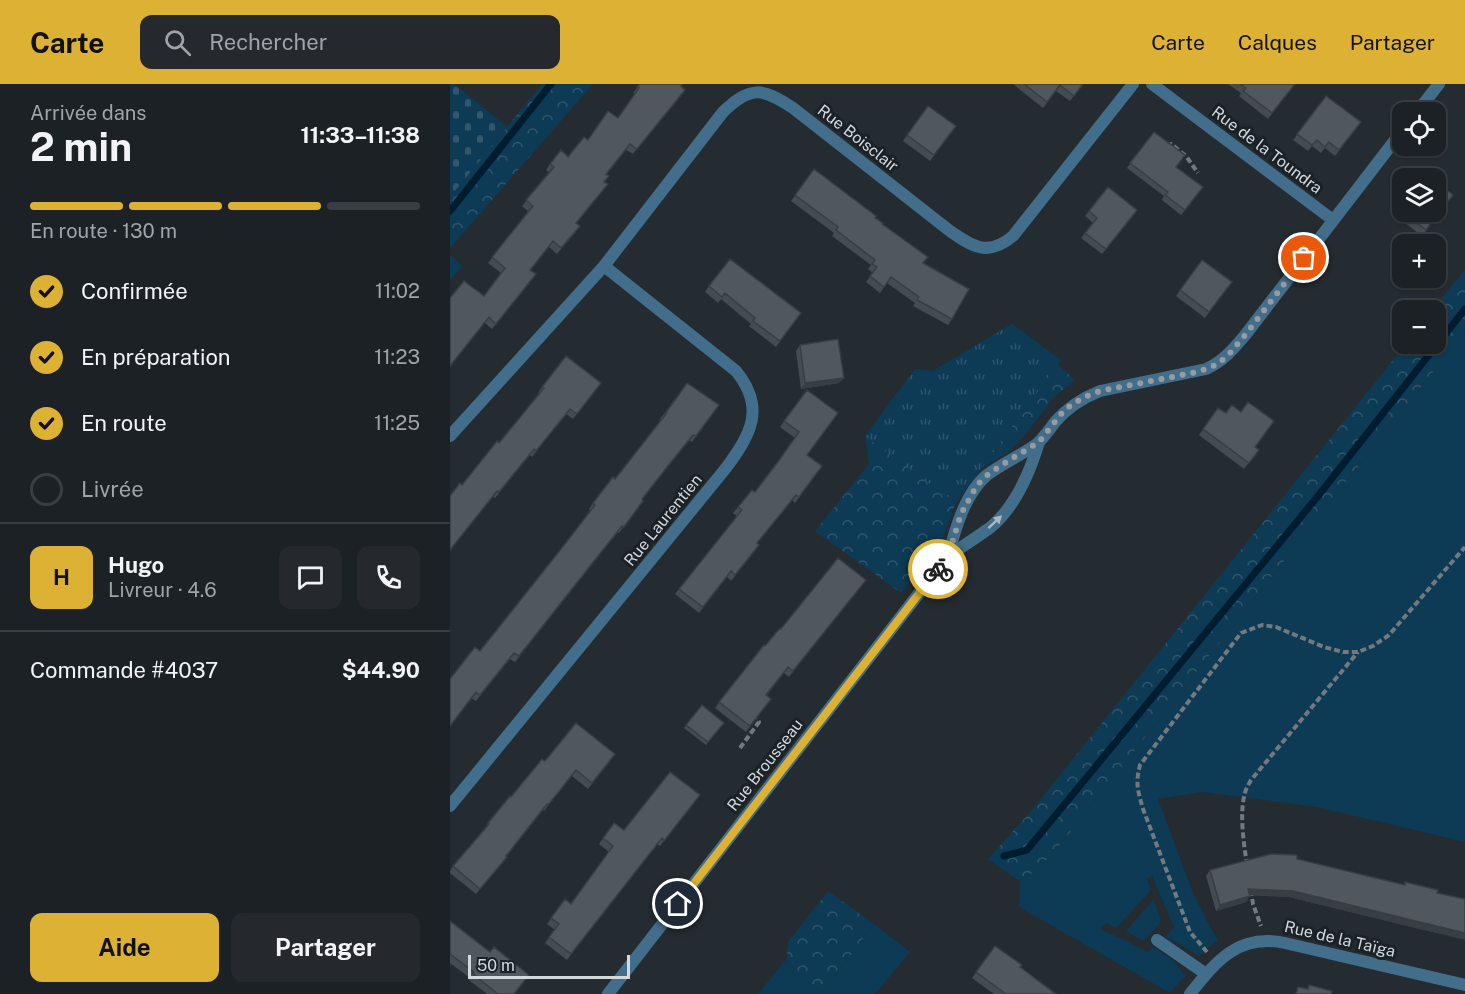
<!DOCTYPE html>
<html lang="fr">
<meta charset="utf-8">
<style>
body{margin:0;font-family:"Public Sans",sans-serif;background:#25292d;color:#f1f3f6;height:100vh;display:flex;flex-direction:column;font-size:22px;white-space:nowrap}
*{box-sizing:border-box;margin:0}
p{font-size:20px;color:#a0a3a7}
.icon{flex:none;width:33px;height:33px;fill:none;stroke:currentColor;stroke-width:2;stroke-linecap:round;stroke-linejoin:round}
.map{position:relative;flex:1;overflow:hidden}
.panel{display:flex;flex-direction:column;background:#1c2125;width:450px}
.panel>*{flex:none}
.fabs{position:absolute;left:942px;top:18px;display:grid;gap:12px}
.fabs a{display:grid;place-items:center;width:54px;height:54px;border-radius:12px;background:#1c2125;box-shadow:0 2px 4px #0004,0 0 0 2px #3a3e42;font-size:30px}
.scale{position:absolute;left:18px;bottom:15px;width:162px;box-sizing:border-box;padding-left:6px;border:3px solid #d4d9dc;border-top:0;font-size:16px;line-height:21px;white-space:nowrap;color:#d4d9dc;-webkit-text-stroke:4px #1b2227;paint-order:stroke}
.pin{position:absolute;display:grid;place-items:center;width:51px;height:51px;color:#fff;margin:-26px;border:3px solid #fff;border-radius:50%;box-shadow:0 2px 6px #0007}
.courier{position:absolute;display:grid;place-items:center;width:60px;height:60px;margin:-30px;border:4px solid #ddb133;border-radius:50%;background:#fff;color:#222;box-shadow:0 2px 8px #0007}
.overview em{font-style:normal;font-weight:700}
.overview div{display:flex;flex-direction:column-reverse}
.overview{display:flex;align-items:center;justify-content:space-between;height:102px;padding:0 30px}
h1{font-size:39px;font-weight:700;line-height:45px}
.bar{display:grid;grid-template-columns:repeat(4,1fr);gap:9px 6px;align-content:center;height:72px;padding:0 30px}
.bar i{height:8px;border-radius:4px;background:#3a3e42}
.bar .on{background:#ddb133}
.bar p{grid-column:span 4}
.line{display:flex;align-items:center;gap:15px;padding:0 30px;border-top:2px solid #3a3e42}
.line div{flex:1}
.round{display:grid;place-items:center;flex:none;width:63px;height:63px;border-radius:12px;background:#25292d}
ol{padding:0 30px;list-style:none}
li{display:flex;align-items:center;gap:18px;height:66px}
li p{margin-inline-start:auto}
li .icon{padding:6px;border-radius:50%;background:#ddb133;color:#111;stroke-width:4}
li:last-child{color:#a0a3a7}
li i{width:33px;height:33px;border:3px solid #3a3e42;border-radius:50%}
.button{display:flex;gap:12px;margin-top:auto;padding:12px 30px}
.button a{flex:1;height:69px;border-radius:12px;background:#ddb133;color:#111;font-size:24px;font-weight:700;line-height:69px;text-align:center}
.button a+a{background:#25292d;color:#f1f3f6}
header{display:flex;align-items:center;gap:36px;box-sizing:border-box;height:84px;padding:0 30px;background:#ddb133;color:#111}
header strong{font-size:28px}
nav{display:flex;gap:33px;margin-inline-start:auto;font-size:21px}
.search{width:420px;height:54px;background:#25292d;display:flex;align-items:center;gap:15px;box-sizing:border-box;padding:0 21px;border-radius:12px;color:#a0a3a7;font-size:22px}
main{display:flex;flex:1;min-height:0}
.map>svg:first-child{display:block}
.grass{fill:#0d3a54}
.forest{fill:url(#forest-crowns)}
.cemetery{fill:url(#cemetery-stones)}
.park{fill:url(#park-tufts)}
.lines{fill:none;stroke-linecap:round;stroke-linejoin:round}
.stream{stroke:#001c2f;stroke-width:7}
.path{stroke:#73797d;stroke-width:4;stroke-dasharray:6 3;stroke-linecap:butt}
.lane{stroke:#426e8b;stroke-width:12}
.street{stroke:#426e8b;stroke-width:12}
.wall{fill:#454c51}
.shaded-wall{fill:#383e42}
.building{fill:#50585e;stroke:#383e42;stroke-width:1.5}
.oneway{fill:#a8b9c4}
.done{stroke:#979ca0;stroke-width:6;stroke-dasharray:0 10.8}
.route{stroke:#ddb133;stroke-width:8}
.labels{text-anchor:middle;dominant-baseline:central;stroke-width:6;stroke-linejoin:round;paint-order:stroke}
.street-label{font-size:16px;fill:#d4d9dc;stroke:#1b2227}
</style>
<header>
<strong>Carte</strong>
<div class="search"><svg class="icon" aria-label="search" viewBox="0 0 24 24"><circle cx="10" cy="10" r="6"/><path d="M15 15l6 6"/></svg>Rechercher</div>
<nav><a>Carte</a><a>Calques</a><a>Partager</a></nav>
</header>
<main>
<section class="panel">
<div class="overview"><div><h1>2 min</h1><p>Arrivée dans</p></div><em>11:33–11:38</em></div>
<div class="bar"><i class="on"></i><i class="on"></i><i class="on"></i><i></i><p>En route · 130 m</p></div>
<ol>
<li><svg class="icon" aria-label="check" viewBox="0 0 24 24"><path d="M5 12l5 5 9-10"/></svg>Confirmée<p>11:02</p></li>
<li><svg class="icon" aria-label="check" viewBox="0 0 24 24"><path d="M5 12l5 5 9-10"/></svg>En préparation<p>11:23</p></li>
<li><svg class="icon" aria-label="check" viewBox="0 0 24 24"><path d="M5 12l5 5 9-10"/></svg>En route<p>11:25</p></li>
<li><i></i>Livrée</li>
</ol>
<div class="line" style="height:108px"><b class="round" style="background:#ddb133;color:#111">H</b><div><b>Hugo</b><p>Livreur · 4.6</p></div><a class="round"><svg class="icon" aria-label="chat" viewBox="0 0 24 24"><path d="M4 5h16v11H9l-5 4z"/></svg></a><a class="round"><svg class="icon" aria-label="phone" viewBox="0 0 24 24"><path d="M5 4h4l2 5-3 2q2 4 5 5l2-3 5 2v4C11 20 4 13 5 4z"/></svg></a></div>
<div class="line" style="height:78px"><div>Commande #4037</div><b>$44.90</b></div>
<div class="button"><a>Aide</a><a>Partager</a></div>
</section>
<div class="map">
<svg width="1015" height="910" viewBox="0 0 1015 910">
<defs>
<pattern id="forest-crowns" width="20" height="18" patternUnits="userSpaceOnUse" patternTransform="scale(1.5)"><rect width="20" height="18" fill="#0d3a54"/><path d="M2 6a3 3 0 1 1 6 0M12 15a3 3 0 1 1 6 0" fill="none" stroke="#2f566c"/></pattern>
<pattern id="cemetery-stones" width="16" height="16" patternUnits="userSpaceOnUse" patternTransform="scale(1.5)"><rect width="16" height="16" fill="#0d3a54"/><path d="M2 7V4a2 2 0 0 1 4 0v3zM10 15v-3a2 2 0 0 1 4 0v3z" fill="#2f566c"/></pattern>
<pattern id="park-tufts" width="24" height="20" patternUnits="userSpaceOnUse" patternTransform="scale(1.5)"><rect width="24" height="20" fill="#0d3a54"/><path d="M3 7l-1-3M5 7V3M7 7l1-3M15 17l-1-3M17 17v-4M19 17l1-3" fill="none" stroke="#2f566c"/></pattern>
</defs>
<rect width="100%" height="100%" fill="#252c31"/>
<!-- grass -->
<path class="grass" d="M 1015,247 L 1015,758 L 867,723 L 753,708 L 708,715 L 743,809 L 760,843 L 768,856 L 749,872 L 724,857 L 715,853 L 724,843 L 702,792 L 697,795 L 701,806 L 666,844 L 656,839 L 651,845 L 698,868 L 703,863 L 723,876 L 735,892 L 720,909 L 569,823 L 570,797 L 589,785 L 614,756 Z
M 704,815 L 711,838 L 693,857 L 676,847 Z
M 424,840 L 460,868 L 425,910 L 308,910 L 337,874 L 336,886 L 373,908 Z"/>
<!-- forest -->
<path class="forest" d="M 92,0 L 143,0 L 0,164 L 0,113 Z
M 0,171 L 12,182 L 0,196 Z
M 1015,186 L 1015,247 L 614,756 L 589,785 L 570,797 L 538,775 L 582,726 L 956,260 L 986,260 L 986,226 L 982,226 Z
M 562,240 L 625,296 L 604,313 L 574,352 L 559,368 L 530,385 L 507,416 L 492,456 L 451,509 L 365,447 L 419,380 L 415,352 L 465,285 L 483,287 Z
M 378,807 L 424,840 L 373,908 L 336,886 L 338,858 Z"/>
<!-- cemetery -->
<path class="cemetery" d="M 0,0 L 4,0 L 57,43 L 0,113 Z"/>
<!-- park -->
<path class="park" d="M 562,240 L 611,276 L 506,419 L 415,352 L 465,285 L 483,287 Z"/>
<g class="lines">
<!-- stream -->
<path class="stream" d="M 0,127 L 101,0
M 554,772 L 577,766 L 868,412 L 1015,225"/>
<!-- path -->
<path class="path" d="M 717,64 L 721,60 L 736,72 L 748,89
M 290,664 L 309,638 L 306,635
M 797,781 C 794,761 789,729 795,709 C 796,704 799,700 801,696 L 908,568
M 801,806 L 803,820 L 811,842
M 757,868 L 740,848 L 693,725 C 688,707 685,700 690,681 L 791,549 L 812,541 L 826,543 L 874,563 L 893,568 L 908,568 L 923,562 L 939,551 L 1015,463"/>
<!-- lane -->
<path class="lane" d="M 707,856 L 756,890"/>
<!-- street -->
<path class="street" d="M 702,0 L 883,136
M 967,28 L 989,0
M 0,352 L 154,182 L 273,28 C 301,1 313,4 343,24 L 500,147 C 523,163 538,173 563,152 L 683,0
M 498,472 C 505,446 515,409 537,391 C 553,379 572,371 588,359 C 594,353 600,345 605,338 C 618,323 632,314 650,307 L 756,285 C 774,277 783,265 796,250 L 952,47
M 0,722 L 276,384 C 301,350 316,324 286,287 L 154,182
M 158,910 L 498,472 C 512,463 527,453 541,443 C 566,422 580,388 589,358
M 740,910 C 766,877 789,849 835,859 L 1015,901"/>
</g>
<!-- wall -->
<path class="wall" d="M 190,0 L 231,2 L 231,12 L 183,70 L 176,66 L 157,90 L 155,98 L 158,100 L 126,139 L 126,148 L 107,170 L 99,163 L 81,186 L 82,196 L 42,245 L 35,239 L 34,212 L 51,189 L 38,179 L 78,127 L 72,122 L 100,89 L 96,86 L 100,80 L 118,73 L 138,56 L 168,34 L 185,10 L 183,9 Z
M 563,0 L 633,0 L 620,17 L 606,7 L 593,24 Z
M 778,0 L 845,0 L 818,35 L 789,12 L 791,9 Z
M 876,12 L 911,38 L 885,72 L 875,64 L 871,69 L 862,62 L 858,67 L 843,56 Z
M 478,22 L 506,42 L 480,77 L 453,57 Z
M 704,48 L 726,83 L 753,103 L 731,131 L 712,116 L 714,112 L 677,84 Z
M 364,85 L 425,134 L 473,179 L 502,235 L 498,241 L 463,222 L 465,219 L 437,199 L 430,209 L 416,198 L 423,189 L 418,185 L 421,181 L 382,152 L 384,149 L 341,117 Z
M 952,113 L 999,117 L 972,152 L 941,128 Z
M 639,127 L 683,132 L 652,170 L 631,154 L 643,139 L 635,132 Z
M 752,176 L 782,198 L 755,234 L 726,212 Z
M 259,202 L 351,229 L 326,263 L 299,242 L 301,240 L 271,215 L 268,219 L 255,208 Z
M 350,261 L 389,299 L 351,305 L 346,267 Z
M 151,299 L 123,335 L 116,330 L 82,373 L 80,371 L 45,414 L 43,412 L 12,401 L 49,359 L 89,310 L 88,309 L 92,303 Z
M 237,299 L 269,321 L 242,358 L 239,356 L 192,416 L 193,417 L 169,449 L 168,448 L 144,478 L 65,578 L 60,575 L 26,617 L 21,614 L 30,567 L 111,465 L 141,427 L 139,425 L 143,419 L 165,395 L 211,336 L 210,335 Z
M 357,306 L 357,371 L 372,382 L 345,419 L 342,416 L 307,459 L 305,467 L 281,497 L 277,493 L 249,529 L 225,510 L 287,432 L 283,429 L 288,423 L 305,408 L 329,376 L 345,354 L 330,343 Z
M 768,324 L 805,363 L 809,366 L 794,385 L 749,351 Z
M 416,496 L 339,593 L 334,589 L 317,611 L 321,615 L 296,648 L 265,624 L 314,561 L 315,562 L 331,545 Z
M 252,621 L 274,639 L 256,661 L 234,644 Z
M 161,676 L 138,705 L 122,692 L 94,727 L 93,726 L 56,773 L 52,779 L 26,810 L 0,789 L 0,787 L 3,782 L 35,745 L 38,739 L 61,713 L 95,677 Z
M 250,711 L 210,762 L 207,760 L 117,876 L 95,859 L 105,846 L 97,840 L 115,815 L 121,820 L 159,768 L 149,760 L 164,739 L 174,746 Z
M 847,775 L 954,801 L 955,798 L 987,809 L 991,850 L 839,813 L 799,811 L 796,818 L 766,827 L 756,792 L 760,786 Z
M 0,837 L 65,910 L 37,910 L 19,896 L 20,894 L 0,879 Z
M 545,862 L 570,883 L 606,910 L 544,910 L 522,894 Z"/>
<!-- shaded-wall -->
<path class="shaded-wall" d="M 394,294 L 389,299 L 351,305 L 355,299 Z
M 798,805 L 843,807 L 1015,849 L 1015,856 L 839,813 L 794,811 Z
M 800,812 L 796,818 L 766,827 L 770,821 Z"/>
<!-- building -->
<path class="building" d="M 190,0 L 232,0 L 231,2 L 235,6 L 187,65 L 180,60 L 156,90 L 159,92 L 154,98 L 158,100 L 126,139 L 130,142 L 111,164 L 103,157 L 80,186 L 86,190 L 46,240 L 39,233 L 0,282 L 0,214 L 14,197 L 34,212 L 55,184 L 42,173 L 83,122 L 76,116 L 104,83 L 100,80 L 111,66 L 118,73 L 134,53 L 138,56 L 158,27 L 168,34 L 189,4 L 187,3 Z
M 574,0 L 633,0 L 624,12 L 610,1 L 597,18 Z
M 790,0 L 845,0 L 822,29 L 793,7 L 796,4 Z
M 876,12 L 911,38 L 889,66 L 879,58 L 875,63 L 867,56 L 862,61 L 847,50 Z
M 478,22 L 506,42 L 484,71 L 457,51 Z
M 704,48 L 735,71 L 726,83 L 753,103 L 735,126 L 715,111 L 718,108 L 680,79 Z
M 364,85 L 426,132 L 425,134 L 433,139 L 432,140 L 478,173 L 473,179 L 519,205 L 502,235 L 467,216 L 469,213 L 441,193 L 434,203 L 420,192 L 427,183 L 422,180 L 425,176 L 386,146 L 388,143 L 345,111 Z
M 986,97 L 1003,111 L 976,146 L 953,128 L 986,128 Z
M 658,103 L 687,126 L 656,165 L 635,149 L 647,134 L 639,127 Z
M 952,113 L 952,127 L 946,122 Z
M 280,175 L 351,229 L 330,257 L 303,237 L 305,234 L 275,209 L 272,213 L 259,202 Z
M 752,176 L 782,198 L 759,228 L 730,206 Z
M 388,255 L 394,294 L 355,299 L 350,261 Z
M 116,272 L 151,299 L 127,330 L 120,325 L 86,367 L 84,365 L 49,408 L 47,407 L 0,466 L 0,412 L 10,399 L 12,401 L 47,357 L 49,359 L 94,304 L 92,303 Z
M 237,299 L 269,321 L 246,352 L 243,351 L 217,383 L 192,415 L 193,417 L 174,443 L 172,442 L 148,472 L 69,572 L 64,569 L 30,611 L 26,608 L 0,642 L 0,595 L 25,563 L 30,567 L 111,465 L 145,421 L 143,419 L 163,393 L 165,395 L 216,330 L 215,330 Z
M 357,306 L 388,329 L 357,371 L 372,382 L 349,413 L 346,411 L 307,459 L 309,461 L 285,491 L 281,487 L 253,523 L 229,505 L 292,426 L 288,423 L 302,406 L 305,408 L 330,375 L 349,348 L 334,337 Z
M 798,318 L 824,337 L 805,363 L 809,366 L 799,379 L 753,345 L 768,324 L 776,329 L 782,321 L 791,328 Z
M 388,474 L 416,496 L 343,587 L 338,583 L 316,611 L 321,615 L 300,642 L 269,618 L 314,561 L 315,562 L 330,544 L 331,545 Z
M 252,621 L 274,639 L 258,658 L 236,641 Z
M 126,639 L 165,670 L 142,699 L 126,686 L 98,721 L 97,720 L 56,772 L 57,773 L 30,805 L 3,782 L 39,740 L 38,739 L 60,712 L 61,713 L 92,675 L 95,677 Z
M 220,688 L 250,711 L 214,757 L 212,754 L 121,870 L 99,853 L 109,840 L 101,834 L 115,815 L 121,820 L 163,762 L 153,754 L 164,739 L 174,746 Z
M 821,770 L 847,771 L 847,775 L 955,801 L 955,798 L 988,806 L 987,809 L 1015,815 L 1015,849 L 843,807 L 798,805 L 800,812 L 770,821 L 760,786 Z
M 0,837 L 40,868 L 44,863 L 79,891 L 64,910 L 48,910 L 23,890 L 24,888 L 0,870 Z
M 545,862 L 572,881 L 570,883 L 606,910 L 556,910 L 526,888 Z
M 859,901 L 882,907 L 881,910 L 846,910 L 848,903 L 858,905 Z"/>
<!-- one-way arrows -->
<defs><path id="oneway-solid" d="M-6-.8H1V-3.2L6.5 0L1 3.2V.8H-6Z" transform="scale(1.5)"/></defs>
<use class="oneway" href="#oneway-solid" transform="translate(545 438) rotate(-43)"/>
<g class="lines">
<!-- done -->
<path class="done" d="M 488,485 L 498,472 L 511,430 L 527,401 L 536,392 L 550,382 L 589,358 L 612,329 L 622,320 L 637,312 L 650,307 L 742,289 L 756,285 L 768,280 L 780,269 L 796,250 L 854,174"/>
<!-- route -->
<path class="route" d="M 228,820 L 488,485"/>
</g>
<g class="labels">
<!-- street labels -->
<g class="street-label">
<text transform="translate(408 54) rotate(38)">Rue Boisclair</text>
<text transform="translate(817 66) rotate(37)">Rue de la Toundra</text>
<text transform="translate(213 436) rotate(-51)">Rue Laurentien</text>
<text transform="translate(315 681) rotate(-52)">Rue Brousseau</text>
<text transform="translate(890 855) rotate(13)">Rue de la Taïga</text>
</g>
</g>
</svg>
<div class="fabs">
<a><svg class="icon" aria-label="locate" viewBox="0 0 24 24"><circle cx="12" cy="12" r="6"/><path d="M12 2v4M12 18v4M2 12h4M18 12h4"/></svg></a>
<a><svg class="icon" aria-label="layers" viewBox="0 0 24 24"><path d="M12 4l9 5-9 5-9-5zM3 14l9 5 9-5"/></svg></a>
<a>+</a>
<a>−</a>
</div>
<div class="scale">50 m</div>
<div class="pin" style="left:854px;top:174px;background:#ea580c"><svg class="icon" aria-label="bag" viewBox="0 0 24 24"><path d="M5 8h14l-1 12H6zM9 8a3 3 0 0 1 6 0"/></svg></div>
<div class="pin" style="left:228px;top:820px;background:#1f2937"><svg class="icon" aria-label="home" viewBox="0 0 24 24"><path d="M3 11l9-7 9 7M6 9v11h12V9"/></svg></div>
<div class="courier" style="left:488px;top:485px"><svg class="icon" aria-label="bike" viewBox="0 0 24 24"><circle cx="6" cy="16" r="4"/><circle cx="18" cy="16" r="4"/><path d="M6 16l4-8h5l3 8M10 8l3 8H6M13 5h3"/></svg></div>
</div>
</main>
